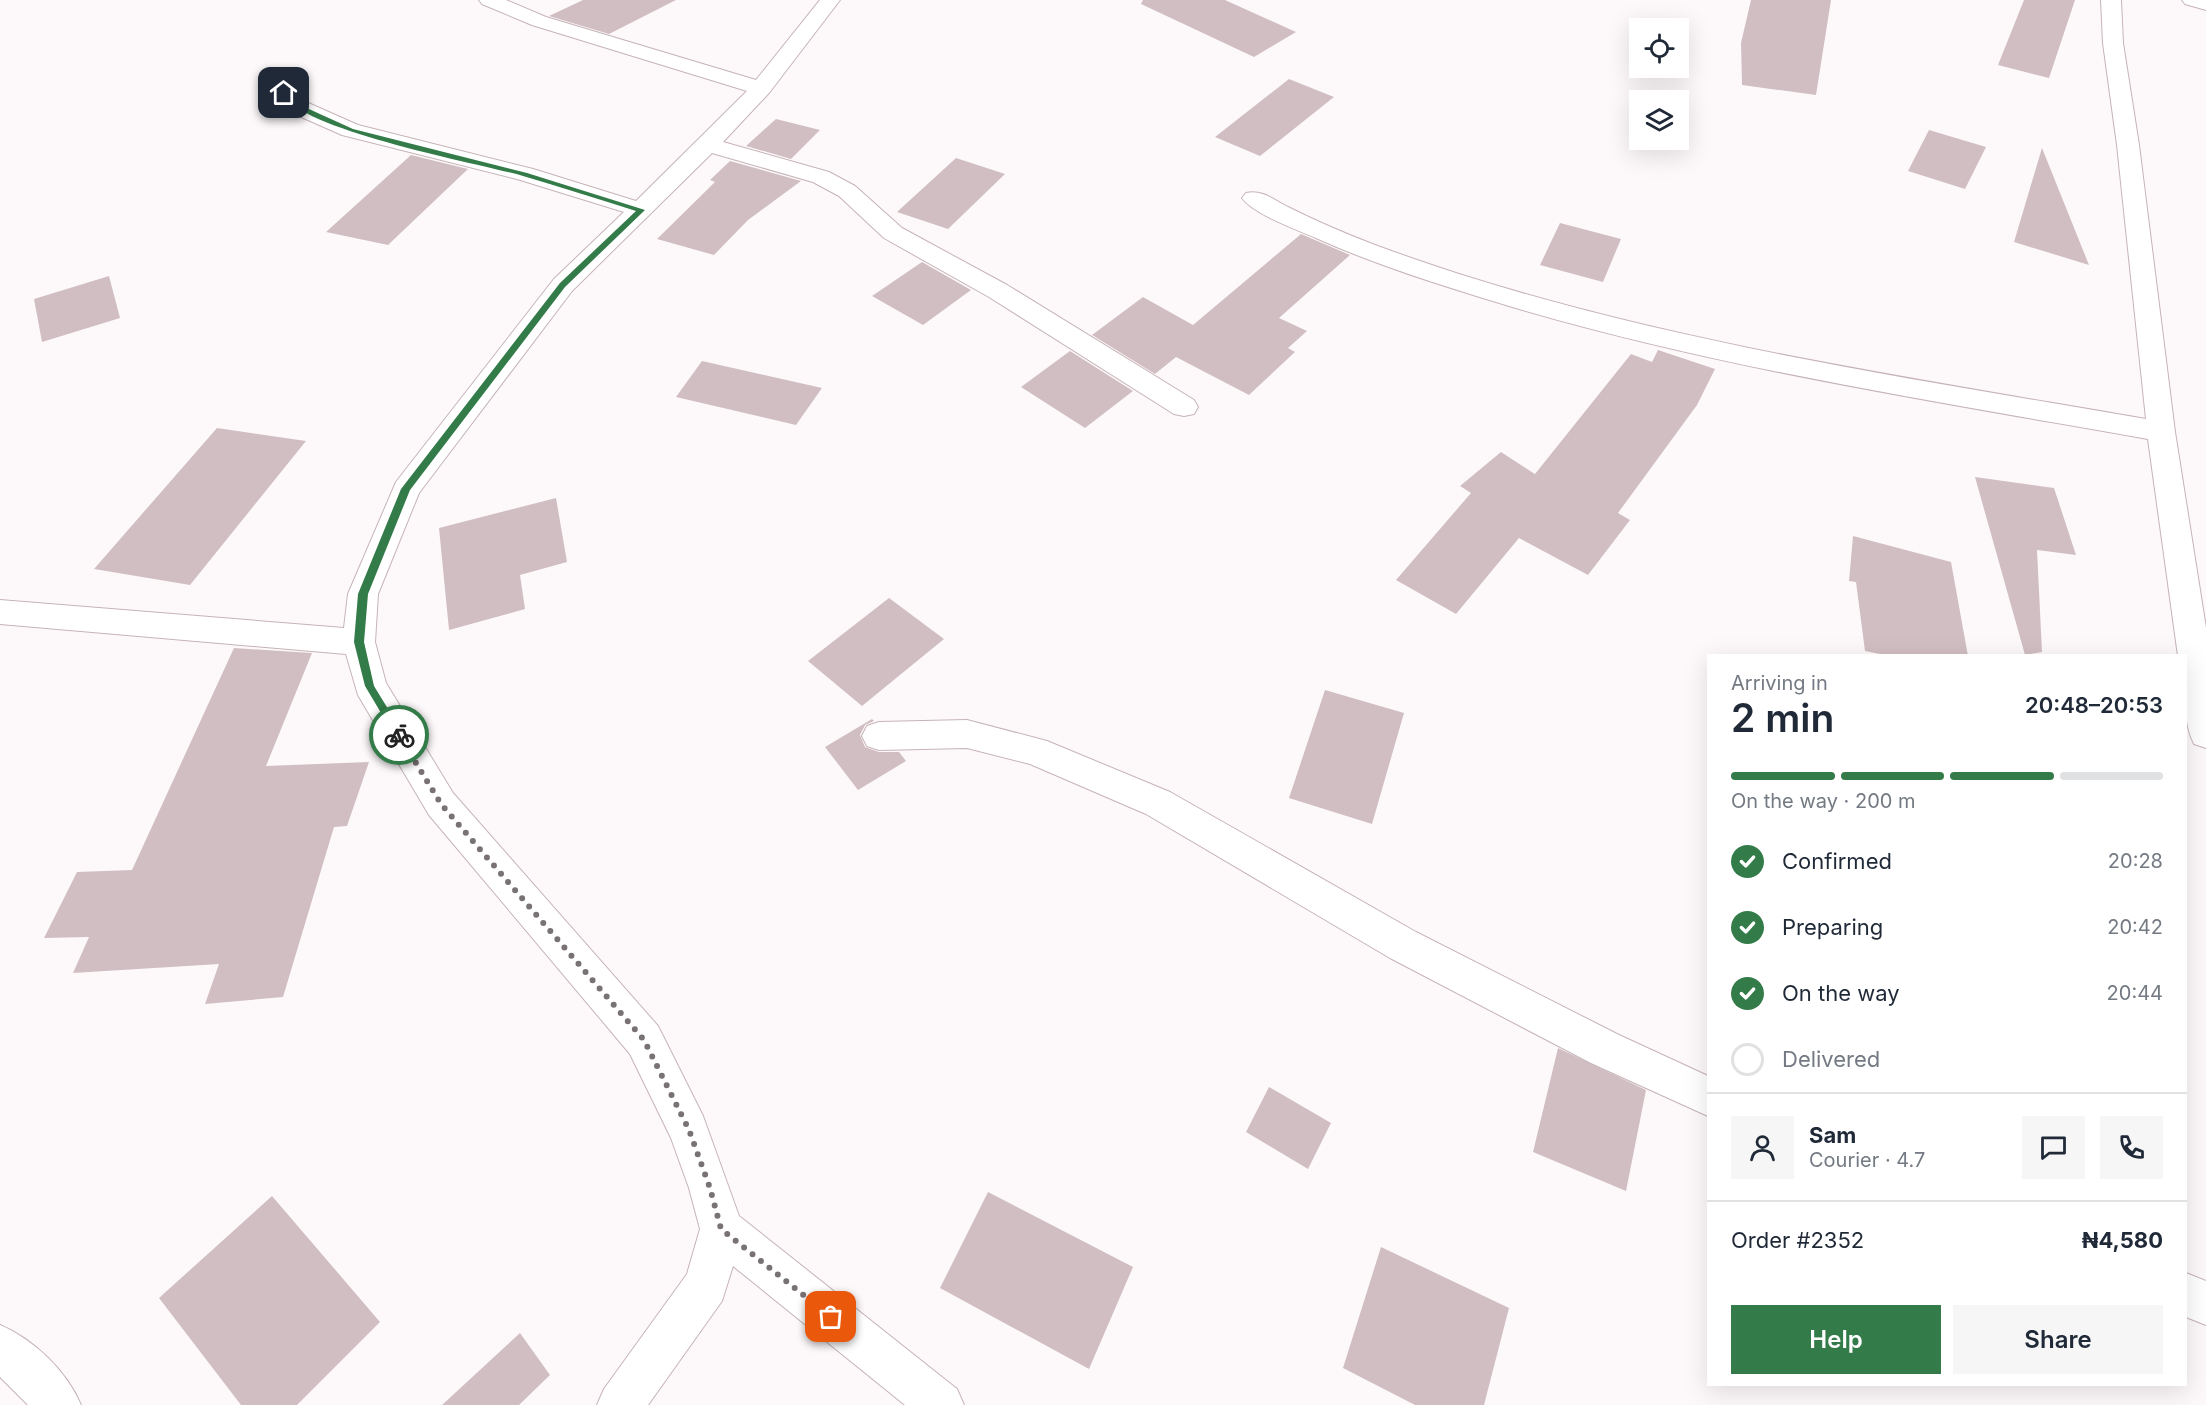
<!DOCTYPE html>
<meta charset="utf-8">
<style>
body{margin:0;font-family:Inter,sans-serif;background:#f6f6f7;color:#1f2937;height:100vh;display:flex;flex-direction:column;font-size:22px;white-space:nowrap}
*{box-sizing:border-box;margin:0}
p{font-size:20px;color:#747a83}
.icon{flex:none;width:33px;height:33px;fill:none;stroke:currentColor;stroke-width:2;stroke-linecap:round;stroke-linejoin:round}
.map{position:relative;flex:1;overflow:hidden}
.sheet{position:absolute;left:1707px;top:654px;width:480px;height:732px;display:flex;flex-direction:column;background:#fff;border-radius:0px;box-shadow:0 6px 24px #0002}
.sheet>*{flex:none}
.fabs{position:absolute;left:1629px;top:18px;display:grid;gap:12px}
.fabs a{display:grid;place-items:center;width:60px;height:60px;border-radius:0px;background:#fff;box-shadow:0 6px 24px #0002;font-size:30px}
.pin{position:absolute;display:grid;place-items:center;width:51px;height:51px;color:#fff;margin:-26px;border-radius:12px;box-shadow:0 3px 9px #0006}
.courier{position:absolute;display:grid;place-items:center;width:60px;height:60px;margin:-30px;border:4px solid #337c49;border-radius:50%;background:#fff;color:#222;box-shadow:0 2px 8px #0007}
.overview em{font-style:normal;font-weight:600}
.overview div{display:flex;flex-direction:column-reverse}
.overview{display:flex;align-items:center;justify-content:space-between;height:102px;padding:0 24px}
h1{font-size:39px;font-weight:600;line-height:45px}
.bar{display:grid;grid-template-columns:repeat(4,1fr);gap:9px 6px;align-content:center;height:72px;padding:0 24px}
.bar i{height:8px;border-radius:4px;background:#e0e1e3}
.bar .on{background:#337c49}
.bar p{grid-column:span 4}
.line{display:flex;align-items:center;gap:15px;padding:0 24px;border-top:2px solid #e0e1e3}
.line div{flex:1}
.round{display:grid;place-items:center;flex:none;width:63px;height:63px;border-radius:0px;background:#f6f6f7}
ol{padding:0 24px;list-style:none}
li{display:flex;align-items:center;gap:18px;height:66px}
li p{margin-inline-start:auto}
li .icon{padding:6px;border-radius:50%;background:#337c49;color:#fff;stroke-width:4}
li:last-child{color:#747a83}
li i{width:33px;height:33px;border:3px solid #e0e1e3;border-radius:50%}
.action{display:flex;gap:12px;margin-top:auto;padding:12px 24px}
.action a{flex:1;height:69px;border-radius:0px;background:#337c49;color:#fff;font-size:24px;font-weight:600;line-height:69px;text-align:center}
.action a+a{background:#f6f6f7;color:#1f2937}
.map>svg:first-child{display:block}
.building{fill:#d1bec2}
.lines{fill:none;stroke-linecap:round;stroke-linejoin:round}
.minor-casing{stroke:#c6b3b8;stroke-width:2}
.tertiary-casing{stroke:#c6b3b8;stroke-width:2}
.minor{fill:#fff;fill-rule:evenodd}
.tertiary{fill:#fff;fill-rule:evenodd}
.route{fill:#337c49}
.done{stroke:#797274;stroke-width:6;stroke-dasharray:0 10.8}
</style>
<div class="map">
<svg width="2206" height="1405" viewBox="0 0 2206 1405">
<rect width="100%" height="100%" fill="#fdf9fa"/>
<!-- building -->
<path class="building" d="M 583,0 L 676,0 L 609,34 L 549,16 Z
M 1143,0 L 1225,0 L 1296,32 L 1254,57 L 1141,4 Z
M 1751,0 L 1831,0 L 1816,95 L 1742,85 L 1741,43 Z
M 2024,0 L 2075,0 L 2049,78 L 1998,65 Z
M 1289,79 L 1334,97 L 1260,156 L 1215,137 Z
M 776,119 L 820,130 L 791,159 L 746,146 Z
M 1929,130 L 1986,147 L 1965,189 L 1908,171 Z
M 2042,148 L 2089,265 L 2014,242 Z
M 411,155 L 468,169 L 388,245 L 326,232 Z
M 956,158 L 1005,174 L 948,229 L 897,212 Z
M 730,161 L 801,181 L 748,220 L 714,255 L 657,239 L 715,182 L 710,180 Z
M 1560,223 L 1621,239 L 1603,282 L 1540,265 Z
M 1301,234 L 1350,255 L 1279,318 L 1307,331 L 1288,348 L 1295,352 L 1249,395 L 1176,357 L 1155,374 L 1092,335 L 1143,297 L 1193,325 Z
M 922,262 L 971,290 L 923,325 L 872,296 Z
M 109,276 L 120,318 L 42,342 L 34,299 Z
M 1658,350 L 1715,369 L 1697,405 L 1618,513 L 1630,520 L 1588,575 L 1519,538 L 1456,614 L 1396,580 L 1471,493 L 1460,486 L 1501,452 L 1535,474 L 1631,354 L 1652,362 Z
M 1070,351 L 1133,391 L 1085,428 L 1021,387 Z
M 702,361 L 822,388 L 796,425 L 676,397 Z
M 217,428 L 306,441 L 190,585 L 94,569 Z
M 1975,477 L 2054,488 L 2076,555 L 2037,550 L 2042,652 L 2025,655 Z
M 556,498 L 567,562 L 520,575 L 525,609 L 449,630 L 439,528 Z
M 1853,536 L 1951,562 L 1968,656 L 1890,656 L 1865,651 L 1856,582 L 1849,581 Z
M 889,598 L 944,639 L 862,706 L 808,661 Z
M 234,648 L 312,653 L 266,766 L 369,762 L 347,826 L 334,827 L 283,997 L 205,1004 L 219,964 L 73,973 L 89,937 L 44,938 L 77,872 L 132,870 Z
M 1325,690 L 1404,713 L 1372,824 L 1289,798 Z
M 872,719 L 874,721 L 865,725 L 860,735 L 865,747 L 879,752 L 899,752 L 906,761 L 858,790 L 825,747 Z
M 1558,1048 L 1646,1090 L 1626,1191 L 1533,1152 Z
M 1269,1087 L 1331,1123 L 1308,1169 L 1246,1132 Z
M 988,1192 L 1133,1267 L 1089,1369 L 940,1288 Z
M 272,1196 L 380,1322 L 297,1405 L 241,1405 L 159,1298 Z
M 1381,1247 L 1509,1308 L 1484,1405 L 1415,1405 L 1343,1368 Z
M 520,1333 L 550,1375 L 519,1405 L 442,1405 Z"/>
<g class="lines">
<defs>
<path id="minor" d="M 479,0 L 506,0 L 546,17 L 756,80 L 820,0 L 840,0 L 769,93 L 723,142 L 829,172 L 855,186 L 902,228 L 1007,285 L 1194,400 L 1198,407 L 1194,414 L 1184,416 L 1174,414 L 989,297 L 884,238 L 839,196 L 813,182 L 712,153 L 572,291 L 419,493 L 378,594 L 375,642 L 386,683 L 453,793 L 658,1026 L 703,1116 L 739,1216 L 957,1389 L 964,1405 L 905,1405 L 733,1266 L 722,1301 L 648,1405 L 597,1405 L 604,1389 L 687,1274 L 700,1229 L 689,1188 L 671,1138 L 630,1054 L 429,815 L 358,695 L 346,654 L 0,624 L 0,600 L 344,628 L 348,594 L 396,482 L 554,279 L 624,212 L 517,179 L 342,135 L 290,112 L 276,98 L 265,76 L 268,71 L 284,71 L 293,90 L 306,102 L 358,125 L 533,169 L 636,201 L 747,91 L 532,25 L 482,4 Z
M 2101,0 L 2121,0 L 2123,43 L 2139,145 L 2175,432 L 2206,628 L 2206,748 L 2194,744 C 2181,718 2186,684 2186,656 L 2178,656 L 2148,439 C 1934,401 1718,368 1509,306 C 1444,286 1378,266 1316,238 C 1298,230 1253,214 1242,198 L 1246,193 C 1262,189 1274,200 1288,207 C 1343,235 1401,255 1459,274 C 1682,345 1915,379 2146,419 L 2117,145 L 2103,43 Z
M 967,720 L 1047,741 L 1170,792 L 1416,932 L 1619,1035 L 1708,1076 L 1708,1116 L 1591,1063 L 1390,958 L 1146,814 L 1030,764 L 967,748 L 879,750 L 867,746 L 862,736 L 867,726 L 879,722 Z
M 2186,1273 L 2206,1281 L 2206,1325 L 2186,1317 Z
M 0,1325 C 33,1339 67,1371 81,1405 L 28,1405 L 0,1377 Z"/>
<path id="tertiary" d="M 2182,0 L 2206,0 L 2206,10 L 2185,4 Z"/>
</defs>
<!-- minor casing -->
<use href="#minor" class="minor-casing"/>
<!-- tertiary casing -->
<use href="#tertiary" class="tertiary-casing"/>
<!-- minor -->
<use href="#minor" class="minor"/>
<!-- tertiary -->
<use href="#tertiary" class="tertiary"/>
</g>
<!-- route -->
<path class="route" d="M 282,91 L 286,91 L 300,105 L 353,129 L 527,173 L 645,210 L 565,287 L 410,490 L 368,594 L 364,642 L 374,686 L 404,735 L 399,739 L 396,738 L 365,686 L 354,642 L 358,594 L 401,489 L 560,283 L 636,211 C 598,199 561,187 523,176 C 482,164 291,129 282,91 Z"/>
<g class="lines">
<!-- done -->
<path class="done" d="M 399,735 L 441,804 L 644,1040 L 689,1130 L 710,1188 L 721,1229 L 831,1317"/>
</g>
</svg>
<div class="fabs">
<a><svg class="icon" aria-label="locate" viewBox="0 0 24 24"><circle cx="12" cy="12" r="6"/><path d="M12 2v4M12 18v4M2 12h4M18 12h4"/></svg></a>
<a><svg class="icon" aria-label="layers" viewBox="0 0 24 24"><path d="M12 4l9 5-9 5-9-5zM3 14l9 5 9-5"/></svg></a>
</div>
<div class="pin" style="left:831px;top:1317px;background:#ea580c"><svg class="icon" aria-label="bag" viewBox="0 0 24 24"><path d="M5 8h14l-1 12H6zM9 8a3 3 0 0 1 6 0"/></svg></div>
<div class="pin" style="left:284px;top:93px;background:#1f2937"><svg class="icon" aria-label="home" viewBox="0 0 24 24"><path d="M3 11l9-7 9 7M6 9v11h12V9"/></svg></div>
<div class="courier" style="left:399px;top:735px"><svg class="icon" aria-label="bike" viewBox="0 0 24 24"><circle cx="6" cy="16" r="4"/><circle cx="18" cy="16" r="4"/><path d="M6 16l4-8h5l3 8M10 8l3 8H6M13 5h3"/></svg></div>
<section class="sheet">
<div class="overview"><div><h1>2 min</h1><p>Arriving in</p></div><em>20:48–20:53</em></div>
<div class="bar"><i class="on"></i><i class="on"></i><i class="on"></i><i></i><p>On the way · 200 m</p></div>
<ol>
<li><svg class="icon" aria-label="check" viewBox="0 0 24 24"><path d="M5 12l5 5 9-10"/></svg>Confirmed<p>20:28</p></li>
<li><svg class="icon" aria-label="check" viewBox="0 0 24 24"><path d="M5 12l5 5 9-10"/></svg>Preparing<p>20:42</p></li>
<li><svg class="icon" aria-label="check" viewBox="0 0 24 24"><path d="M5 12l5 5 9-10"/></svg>On the way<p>20:44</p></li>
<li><i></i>Delivered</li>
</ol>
<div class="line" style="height:108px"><a class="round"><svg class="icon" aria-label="person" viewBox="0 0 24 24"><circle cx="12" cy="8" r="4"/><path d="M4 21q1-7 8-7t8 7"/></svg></a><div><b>Sam</b><p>Courier · 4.7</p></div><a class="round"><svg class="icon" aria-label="chat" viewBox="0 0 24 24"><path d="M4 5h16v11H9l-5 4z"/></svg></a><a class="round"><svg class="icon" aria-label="phone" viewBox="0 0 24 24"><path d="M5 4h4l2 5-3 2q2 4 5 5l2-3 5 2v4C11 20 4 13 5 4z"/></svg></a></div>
<div class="line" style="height:78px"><div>Order #2352</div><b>₦4,580</b></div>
<div class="action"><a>Help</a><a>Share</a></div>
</section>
</div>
